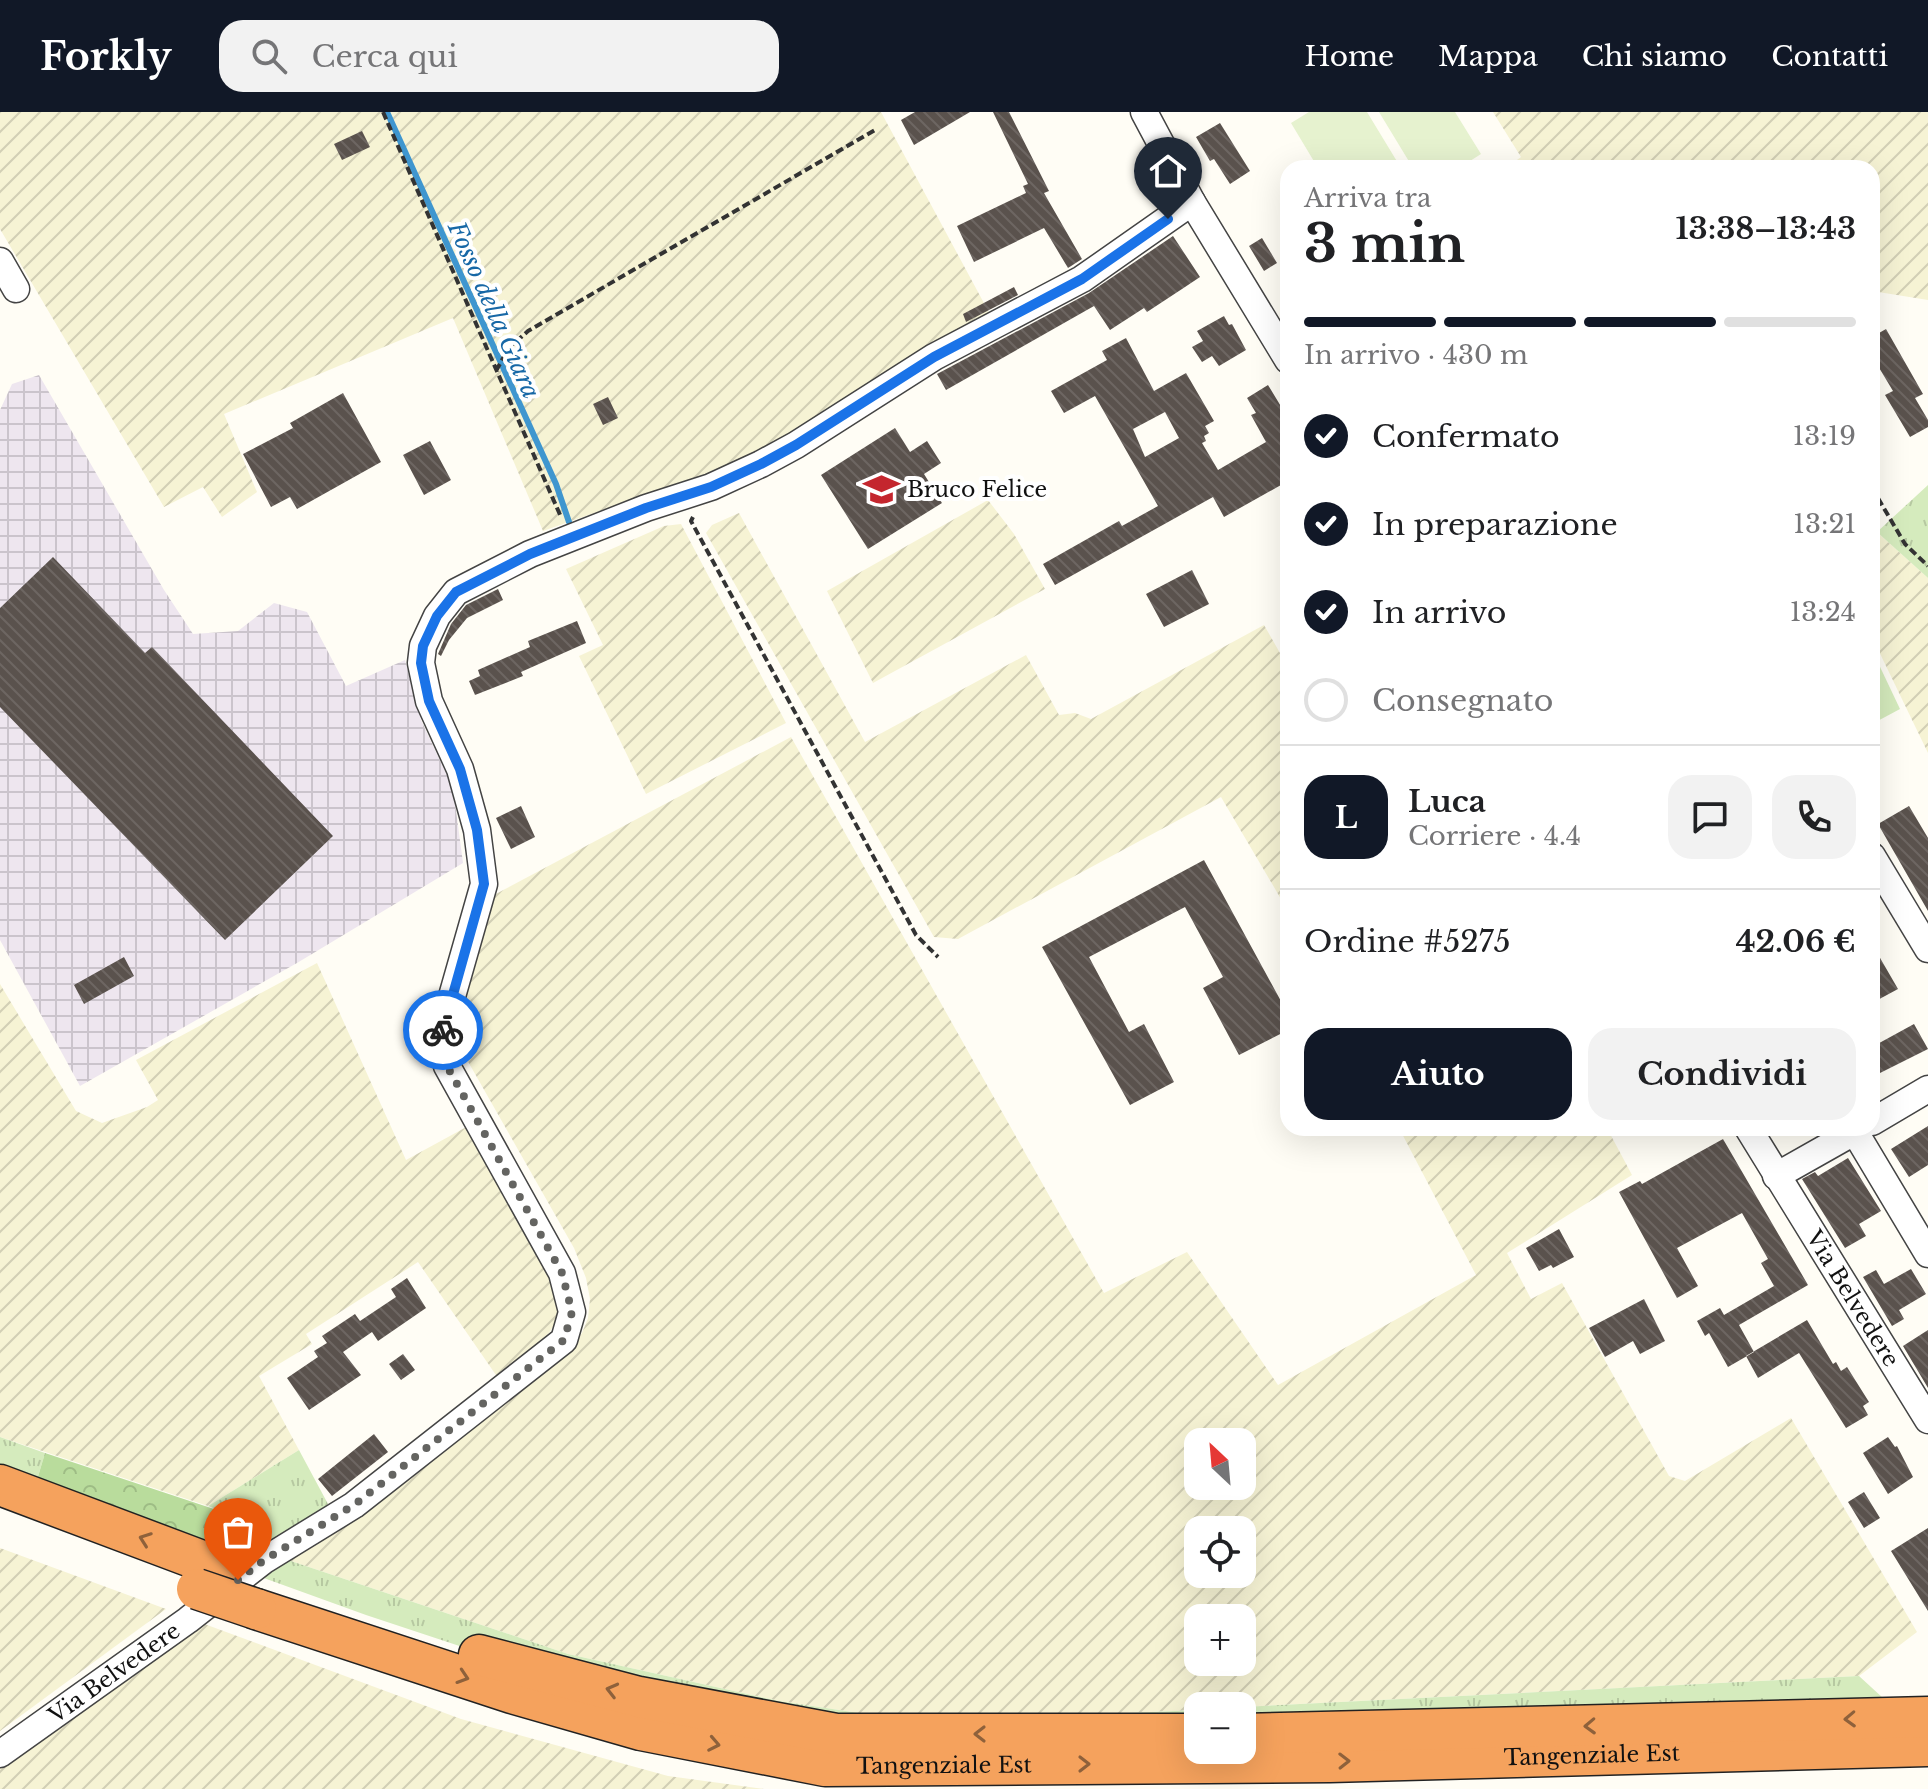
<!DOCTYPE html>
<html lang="it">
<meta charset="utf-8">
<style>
body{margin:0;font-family:"Libre Baskerville",serif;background:#f2f2f2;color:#202124;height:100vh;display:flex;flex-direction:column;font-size:30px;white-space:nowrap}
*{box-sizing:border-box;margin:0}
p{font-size:26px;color:#757577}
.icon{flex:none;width:44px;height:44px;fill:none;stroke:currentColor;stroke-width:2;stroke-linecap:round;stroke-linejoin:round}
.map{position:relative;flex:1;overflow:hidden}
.sheet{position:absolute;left:1280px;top:48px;width:600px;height:976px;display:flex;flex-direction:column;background:#fff;border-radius:24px;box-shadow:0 8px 32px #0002}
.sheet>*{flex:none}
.needle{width:52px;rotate:334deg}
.controls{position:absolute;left:1184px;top:1316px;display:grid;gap:16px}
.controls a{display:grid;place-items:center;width:72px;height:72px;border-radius:16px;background:#fff;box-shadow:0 8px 32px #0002;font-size:40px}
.pin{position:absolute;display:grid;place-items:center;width:68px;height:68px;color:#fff;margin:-82px -34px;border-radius:50% 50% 50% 0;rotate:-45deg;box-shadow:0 0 8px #0007}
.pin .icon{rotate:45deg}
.courier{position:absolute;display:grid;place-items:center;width:80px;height:80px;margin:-40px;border:6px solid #1a73e8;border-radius:50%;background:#fff;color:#222;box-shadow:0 2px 10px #0007}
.head em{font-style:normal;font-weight:700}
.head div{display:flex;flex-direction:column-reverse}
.head{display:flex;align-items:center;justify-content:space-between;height:136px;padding:0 24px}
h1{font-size:52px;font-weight:700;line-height:60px}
.bar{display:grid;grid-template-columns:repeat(4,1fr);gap:12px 8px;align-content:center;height:96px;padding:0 24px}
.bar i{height:10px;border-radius:6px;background:#e0e0e0}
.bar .on{background:#111827}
.bar p{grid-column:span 4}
.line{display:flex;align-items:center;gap:20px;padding:0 24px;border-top:2px solid #e0e0e0}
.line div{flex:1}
.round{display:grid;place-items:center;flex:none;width:84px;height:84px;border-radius:24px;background:#f2f2f2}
ol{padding:0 24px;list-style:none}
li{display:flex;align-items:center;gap:24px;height:88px}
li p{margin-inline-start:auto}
li .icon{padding:8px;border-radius:50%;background:#111827;color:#fff;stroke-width:4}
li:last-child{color:#757577}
li i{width:44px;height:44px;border:4px solid #e0e0e0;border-radius:50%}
.button{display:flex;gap:16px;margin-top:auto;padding:16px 24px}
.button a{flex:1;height:92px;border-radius:24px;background:#111827;color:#fff;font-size:32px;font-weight:700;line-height:92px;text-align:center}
.button a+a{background:#f2f2f2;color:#202124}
header{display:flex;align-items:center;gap:48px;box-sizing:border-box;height:112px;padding:0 40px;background:#111827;color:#fff}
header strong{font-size:38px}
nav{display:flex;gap:44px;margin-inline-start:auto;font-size:28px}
.search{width:560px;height:72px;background:#f2f2f2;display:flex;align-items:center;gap:20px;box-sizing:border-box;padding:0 28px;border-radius:24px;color:#757577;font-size:30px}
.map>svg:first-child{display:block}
.industrial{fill:url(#industrial-grid)}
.farmland{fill:url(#farmland-furrows);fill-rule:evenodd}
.grass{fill:url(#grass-tufts)}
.forest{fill:url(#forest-crowns)}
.park{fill:#d5ebbd}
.pitch{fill:#e6f2cf}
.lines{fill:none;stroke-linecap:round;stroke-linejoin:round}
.stream{stroke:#3f96cf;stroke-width:6}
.building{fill:url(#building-back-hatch);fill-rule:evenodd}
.minor-casing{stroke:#444;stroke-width:29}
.highway-casing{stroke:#222;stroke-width:43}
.path{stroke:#333;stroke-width:4;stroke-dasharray:8 4;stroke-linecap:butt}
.minor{stroke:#fff;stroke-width:26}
.highway{stroke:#f5a25d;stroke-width:40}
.highway-bridge-casing{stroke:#222;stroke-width:43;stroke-linecap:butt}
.highway-bridge{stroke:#f5a25d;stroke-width:40}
.oneway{stroke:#8e613b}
.done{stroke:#646461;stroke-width:8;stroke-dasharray:0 14.4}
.route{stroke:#1a73e8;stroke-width:10}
.labels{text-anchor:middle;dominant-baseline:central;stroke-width:8;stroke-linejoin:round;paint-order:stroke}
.poi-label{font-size:22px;fill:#111;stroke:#fff;text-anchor:start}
.street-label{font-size:22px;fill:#111;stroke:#fff}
.water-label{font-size:24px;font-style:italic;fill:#1768a6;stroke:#fff}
</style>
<header>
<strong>Forkly</strong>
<div class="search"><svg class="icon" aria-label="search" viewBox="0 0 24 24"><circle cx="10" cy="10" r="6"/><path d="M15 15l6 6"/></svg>Cerca qui</div>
<nav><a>Home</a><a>Mappa</a><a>Chi siamo</a><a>Contatti</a></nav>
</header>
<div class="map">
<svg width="1928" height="1677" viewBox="0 0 1928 1677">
<defs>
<pattern id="industrial-grid" width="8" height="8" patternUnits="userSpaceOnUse" patternTransform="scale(2)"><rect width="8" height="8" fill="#eee6ef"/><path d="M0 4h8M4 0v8" fill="none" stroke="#cbc4cc"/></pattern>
<pattern id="farmland-furrows" width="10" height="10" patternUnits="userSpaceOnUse" patternTransform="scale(2)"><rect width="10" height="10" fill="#f6f3d4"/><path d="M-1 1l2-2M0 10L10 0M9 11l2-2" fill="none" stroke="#d2cfb5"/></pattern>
<pattern id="grass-tufts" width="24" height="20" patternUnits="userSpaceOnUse" patternTransform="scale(2)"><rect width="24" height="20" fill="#d5ebbd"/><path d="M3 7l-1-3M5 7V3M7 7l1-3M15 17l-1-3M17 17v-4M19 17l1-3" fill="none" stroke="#b6c8a1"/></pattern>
<pattern id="forest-crowns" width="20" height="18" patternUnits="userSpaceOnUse" patternTransform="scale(2)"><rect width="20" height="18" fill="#b9dc9c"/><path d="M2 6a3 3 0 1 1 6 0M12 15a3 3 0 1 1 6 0" fill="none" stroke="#9ebc85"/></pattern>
<pattern id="building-back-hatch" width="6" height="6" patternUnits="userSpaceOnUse" patternTransform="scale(2)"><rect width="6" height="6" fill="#5a524d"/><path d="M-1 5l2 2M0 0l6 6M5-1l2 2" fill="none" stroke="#6d6662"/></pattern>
</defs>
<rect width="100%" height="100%" fill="#fffdf5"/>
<!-- industrial -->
<path class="industrial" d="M 39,263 L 164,478 L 193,522 L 238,519 L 274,491 L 307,500 L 346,574 L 405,548 L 421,608 L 453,676 L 463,751 L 297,851 L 80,974 L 0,828 L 0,298 L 12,272 Z"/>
<!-- farmland -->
<path class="farmland" d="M 0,0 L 881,0 L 992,206 L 780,329 L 705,362 L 543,419 L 453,206 L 224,302 L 257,380 L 222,405 L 203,375 L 164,395 L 0,117 Z
M 1493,0 L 1928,0 L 1928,188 L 1872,179 L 1872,56 L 1506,56 L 1521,45 Z
M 988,388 L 1014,422 L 1045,477 L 873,571 L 827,479 Z
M 739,401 L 865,630 L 1026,543 L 1059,603 L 1075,601 L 1091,607 L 1264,513 L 1288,555 L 1288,799 L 1221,685 L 958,827 L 934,825 L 706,421 L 712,413 Z
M 681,412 L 786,611 L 646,682 L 579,544 L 603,533 L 566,457 L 664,414 Z
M 1872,412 L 1877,420 L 1928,466 L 1928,641 L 1872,525 Z
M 791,625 L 1104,1181 L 1187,1140 L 1278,1273 L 1476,1163 L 1399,1016 L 1607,1016 L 1632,1063 L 1507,1141 L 1531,1187 L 1562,1171 L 1669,1364 L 1685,1369 L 1791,1306 L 1917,1520 L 1859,1564 L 1242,1595 L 1198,1594 L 1198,1598 L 919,1610 L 779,1589 L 568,1542 L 285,1447 L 569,1238 L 582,1221 L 588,1206 L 590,1187 L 586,1166 L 574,1136 L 466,946 L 461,932 L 462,895 L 494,783 ZM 1198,1330 L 1242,1330 L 1242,1374 L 1198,1374 ZM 1198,1418 L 1242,1418 L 1242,1462 L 1198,1462 ZM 1198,1506 L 1242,1506 L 1242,1550 L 1198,1550 Z
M 317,851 L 406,1048 L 470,1013 L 548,1150 L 561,1187 L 557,1208 L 549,1221 L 498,1266 L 418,1150 L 306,1222 L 312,1232 L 259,1264 L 299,1338 L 208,1394 L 0,1325 L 0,872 L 76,999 L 102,1011 L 147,995 L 158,988 L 136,948 Z
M 0,1436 L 166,1497 L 0,1619 Z
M 199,1510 L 461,1607 L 668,1664 L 764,1677 L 0,1677 L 0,1656 Z"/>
<!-- grass -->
<path class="grass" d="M 1928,373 L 1928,466 L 1877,420 Z
M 0,1325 L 45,1341 L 37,1368 L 0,1355 Z
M 299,1338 L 328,1392 L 265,1437 L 247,1447 L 221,1399 L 208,1394 Z
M 285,1447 L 568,1542 L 779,1589 L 919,1610 L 1198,1598 L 1198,1625 L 882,1623 L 583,1575 L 366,1503 L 261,1465 Z
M 1859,1564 L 1895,1597 L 1242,1625 L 1242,1595 Z"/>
<!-- forest -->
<path class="forest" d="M 45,1341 L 220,1399 L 247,1447 L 37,1368 Z"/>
<!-- park -->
<path class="park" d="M 1872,538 L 1900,597 L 1872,612 Z"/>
<!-- pitch -->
<path class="pitch" d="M 1309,0 L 1367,0 L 1401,56 L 1318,56 L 1291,11 Z
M 1379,0 L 1455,0 L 1481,42 L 1459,56 L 1413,56 Z"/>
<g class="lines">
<!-- stream -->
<path class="stream" d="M 387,0 L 556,372 L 569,410"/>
</g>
<!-- building -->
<path class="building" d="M 915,0 L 970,0 L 914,33 L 901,8 Z
M 993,0 L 1009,0 L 1049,79 L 1044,81 L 1082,147 L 1068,156 L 1044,116 L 974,150 L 957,114 L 1026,81 L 1023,74 L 1028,72 Z
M 1220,11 L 1250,59 L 1230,72 L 1214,47 L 1210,49 L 1196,25 Z
M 362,19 L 370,35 L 342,48 L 334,32 Z
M 1173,124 L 1200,165 L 1182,177 L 1147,200 L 1144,196 L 1110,218 L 1094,194 L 946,278 L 937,262 L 1089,181 Z
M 1262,126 L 1277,151 L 1264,159 L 1249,134 Z
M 1014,175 L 1018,183 L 966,210 L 963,202 Z
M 1224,204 L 1229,213 L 1232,212 L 1246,238 L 1219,254 L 1212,244 L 1202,250 L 1192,235 L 1203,229 L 1197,219 Z
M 1886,217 L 1923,282 L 1915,286 L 1928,308 L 1928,315 L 1910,325 L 1885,283 L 1893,279 L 1872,244 L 1872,225 Z
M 1126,226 L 1154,279 L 1186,261 L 1214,309 L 1205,314 L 1209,321 L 1204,324 L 1206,329 L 1202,331 L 1218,358 L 1266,330 L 1251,303 L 1256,301 L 1247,286 L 1268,273 L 1288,306 L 1288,369 L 1224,405 L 1213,385 L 1055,473 L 1043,452 L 1119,409 L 1122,414 L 1158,394 L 1095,284 L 1064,301 L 1051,279 L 1107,248 L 1102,239 ZM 1165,300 L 1179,326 L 1145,345 L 1133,317 Z
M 343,281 L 381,350 L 297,397 L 290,385 L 271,395 L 243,342 L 293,316 L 290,311 Z
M 608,285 L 618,306 L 603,313 L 593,292 Z
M 895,316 L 910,340 L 927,329 L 941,351 L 924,362 L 942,391 L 868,437 L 821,363 Z
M 430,329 L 451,368 L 424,383 L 403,343 Z
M 53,445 L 145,541 L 152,535 L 333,724 L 225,828 L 0,595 L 0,496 Z
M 1192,458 L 1209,492 L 1164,515 L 1146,482 Z
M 498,477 L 503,488 L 467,506 L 449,528 L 441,544 L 438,542 L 451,512 L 466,493 Z
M 577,509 L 586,531 L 521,560 L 523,564 L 475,583 L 469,569 L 480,564 L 478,558 L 530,535 L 528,529 Z
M 521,694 L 535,725 L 511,737 L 496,706 Z
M 1909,694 L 1928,726 L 1928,799 L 1878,712 Z
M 1204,748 L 1288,902 L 1288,918 L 1239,943 L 1203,876 L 1223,865 L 1185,795 L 1089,845 L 1129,920 L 1144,912 L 1174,970 L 1130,993 L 1042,835 Z
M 1872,832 L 1898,877 L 1872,891 Z
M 124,845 L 134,864 L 84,892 L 74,873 Z
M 1914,912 L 1928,937 L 1872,965 L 1872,935 Z
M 1928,1014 L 1928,1053 L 1909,1065 L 1891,1037 Z
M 1723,1027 L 1808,1173 L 1739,1213 L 1754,1240 L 1728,1255 L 1709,1221 L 1705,1224 L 1697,1209 L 1720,1196 L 1724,1203 L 1774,1174 L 1761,1151 L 1768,1147 L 1742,1101 L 1677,1136 L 1698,1174 L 1677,1186 L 1619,1080 L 1640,1069 L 1642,1072 Z
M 1848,1046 L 1881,1099 L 1859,1112 L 1866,1124 L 1845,1136 L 1802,1067 L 1815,1060 L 1818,1064 Z
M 1559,1117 L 1574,1145 L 1553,1156 L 1551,1153 L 1539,1159 L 1526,1136 Z
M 1911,1157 L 1926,1182 L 1899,1198 L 1904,1207 L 1892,1214 L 1863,1165 L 1876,1158 L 1884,1172 Z
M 407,1166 L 426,1196 L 378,1229 L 372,1220 L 343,1240 L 361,1263 L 309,1298 L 287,1266 L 318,1245 L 314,1239 L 327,1231 L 322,1224 L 355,1202 L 360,1209 L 396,1185 L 391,1177 Z
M 1644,1187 L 1665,1229 L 1640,1242 L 1633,1229 L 1605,1245 L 1589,1216 Z
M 1807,1208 L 1833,1252 L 1836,1250 L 1841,1259 L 1847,1255 L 1869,1290 L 1863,1294 L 1868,1303 L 1846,1316 L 1799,1241 L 1758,1266 L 1746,1244 Z
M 1928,1218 L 1928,1276 L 1903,1234 Z
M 403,1242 L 415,1258 L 401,1268 L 389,1252 Z
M 374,1322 L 388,1340 L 332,1384 L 318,1367 Z
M 1888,1325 L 1895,1335 L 1897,1334 L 1913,1365 L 1888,1382 L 1863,1341 Z
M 1864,1380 L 1880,1406 L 1864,1416 L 1848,1390 Z
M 1928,1416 L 1928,1499 L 1891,1439 Z"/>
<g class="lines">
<defs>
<g id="minor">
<path d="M 1144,0 L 1192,90 L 1288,248"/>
<path d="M 0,149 L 16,177"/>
<path d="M 1872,744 L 1928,837"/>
<path d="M 1872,1010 L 1928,977"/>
<path id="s1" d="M 1748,1016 L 1928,1308"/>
<path d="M 1855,1020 L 1928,1142"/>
<path d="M 1776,1064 L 1861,1016"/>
<path id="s2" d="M 0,1642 L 188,1508 L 263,1449 L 354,1393 L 564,1228 L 572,1200 L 562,1161 L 447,954 L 441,923 L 484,772 L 477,718 L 460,657 L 429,589 L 421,551 L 423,534 L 437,504 L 456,480 L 530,442 L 646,396 L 711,375 L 761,352 L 796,333 L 934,245 L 1082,167 L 1192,90"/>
</g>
<g id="highway">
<path d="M 0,1373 L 218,1455"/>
<path id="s3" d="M 256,1497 L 512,1581 L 641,1618 L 825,1654 L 1330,1650 L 1928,1634"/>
<path d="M 479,1543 L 639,1585 L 836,1622 L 1198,1622"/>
<path d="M 1242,1622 L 1928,1605"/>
</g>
</defs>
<!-- minor casing -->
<use href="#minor" class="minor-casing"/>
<!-- highway casing -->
<use href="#highway" class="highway-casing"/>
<!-- path -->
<path class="path" d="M 383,0 L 561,405
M 496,259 L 508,237 L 528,219 L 875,18
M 1872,376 L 1905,432 L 1928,454
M 693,405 L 691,409 L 916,823 L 938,845"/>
<!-- minor -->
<use href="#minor" class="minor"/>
<!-- highway -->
<use href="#highway" class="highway"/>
<defs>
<path id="highway-bridge" d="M 197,1477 L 256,1497"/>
</defs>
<!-- highway-bridge casing -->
<use href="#highway-bridge" class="highway-bridge-casing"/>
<!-- highway-bridge -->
<use href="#highway-bridge" class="highway-bridge"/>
</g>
<!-- one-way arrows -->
<defs><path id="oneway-chevron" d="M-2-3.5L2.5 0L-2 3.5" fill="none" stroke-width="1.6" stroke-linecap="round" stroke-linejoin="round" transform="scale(2)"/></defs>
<g class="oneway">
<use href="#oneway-chevron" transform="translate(145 1427) rotate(-160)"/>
<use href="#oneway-chevron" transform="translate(463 1565) rotate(18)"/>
<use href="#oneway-chevron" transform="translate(612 1578) rotate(-166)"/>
<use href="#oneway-chevron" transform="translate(1850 1607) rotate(178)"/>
<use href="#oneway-chevron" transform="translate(1590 1614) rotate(178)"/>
<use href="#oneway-chevron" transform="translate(980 1622) rotate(-180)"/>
<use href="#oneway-chevron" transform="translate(714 1632) rotate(11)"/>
<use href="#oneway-chevron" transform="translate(1344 1649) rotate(-1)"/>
<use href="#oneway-chevron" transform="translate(1084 1652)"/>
</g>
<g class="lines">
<!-- done -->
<path class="done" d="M 238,1468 L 263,1449 L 354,1393 L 564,1228 L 572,1200 L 562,1161 L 447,954 L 441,923 L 443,918"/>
<!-- route -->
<path class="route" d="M 443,918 L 484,772 L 477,718 L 460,657 L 429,589 L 421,551 L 423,534 L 437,504 L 456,480 L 530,442 L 646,396 L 711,375 L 761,352 L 796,333 L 934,245 L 1082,167 L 1168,107"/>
</g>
<!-- icons -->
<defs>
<symbol id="school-bare" viewBox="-9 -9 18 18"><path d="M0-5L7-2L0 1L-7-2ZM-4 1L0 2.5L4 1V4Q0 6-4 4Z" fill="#c4262e" stroke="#fff" stroke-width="2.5" paint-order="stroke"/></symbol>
</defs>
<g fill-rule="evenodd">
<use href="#school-bare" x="856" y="352" width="51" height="51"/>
</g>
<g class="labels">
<!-- poi labels -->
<g class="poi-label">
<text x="907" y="377">Bruco Felice</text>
</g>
<!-- street labels -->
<g class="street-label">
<text stroke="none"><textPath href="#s1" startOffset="200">Via Belvedere</textPath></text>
<text stroke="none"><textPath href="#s2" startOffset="140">Via Belvedere</textPath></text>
<text stroke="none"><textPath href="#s3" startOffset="1358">Tangenziale Est</textPath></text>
<text stroke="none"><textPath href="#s3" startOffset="710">Tangenziale Est</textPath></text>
</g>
<!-- water labels -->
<g class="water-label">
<text transform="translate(494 198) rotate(66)">Fosso della Giara</text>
</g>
</g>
</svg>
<div class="controls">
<a><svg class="needle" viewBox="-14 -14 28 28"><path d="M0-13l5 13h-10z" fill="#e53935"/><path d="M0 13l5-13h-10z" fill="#757577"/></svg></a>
<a><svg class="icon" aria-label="locate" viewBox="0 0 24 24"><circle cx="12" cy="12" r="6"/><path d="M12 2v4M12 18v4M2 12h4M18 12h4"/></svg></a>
<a>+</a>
<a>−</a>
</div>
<div class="pin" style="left:238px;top:1468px;background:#ea580c"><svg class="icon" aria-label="bag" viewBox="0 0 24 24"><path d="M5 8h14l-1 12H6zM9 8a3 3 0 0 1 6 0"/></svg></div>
<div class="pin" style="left:1168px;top:107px;background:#1f2937"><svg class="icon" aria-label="home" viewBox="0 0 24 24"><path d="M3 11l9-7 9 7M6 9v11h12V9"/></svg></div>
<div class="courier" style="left:443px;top:918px"><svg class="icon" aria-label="bike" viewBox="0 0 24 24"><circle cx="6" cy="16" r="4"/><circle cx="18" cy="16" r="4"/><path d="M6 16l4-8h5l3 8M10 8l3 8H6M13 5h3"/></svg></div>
<section class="sheet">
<div class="head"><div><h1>3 min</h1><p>Arriva tra</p></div><em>13:38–13:43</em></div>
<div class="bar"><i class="on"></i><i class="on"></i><i class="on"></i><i></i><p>In arrivo · 430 m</p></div>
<ol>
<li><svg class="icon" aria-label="check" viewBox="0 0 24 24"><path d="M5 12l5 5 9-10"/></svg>Confermato<p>13:19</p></li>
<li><svg class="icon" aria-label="check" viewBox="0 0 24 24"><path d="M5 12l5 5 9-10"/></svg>In preparazione<p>13:21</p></li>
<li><svg class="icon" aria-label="check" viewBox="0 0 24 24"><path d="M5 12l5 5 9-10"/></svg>In arrivo<p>13:24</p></li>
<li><i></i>Consegnato</li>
</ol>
<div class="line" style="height:144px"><b class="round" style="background:#111827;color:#fff">L</b><div><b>Luca</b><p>Corriere · 4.4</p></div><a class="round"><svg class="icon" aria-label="chat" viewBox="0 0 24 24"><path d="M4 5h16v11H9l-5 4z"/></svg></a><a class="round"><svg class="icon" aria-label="phone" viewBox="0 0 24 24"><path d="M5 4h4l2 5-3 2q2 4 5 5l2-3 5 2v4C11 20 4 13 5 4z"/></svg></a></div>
<div class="line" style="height:104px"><div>Ordine #5275</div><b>42.06 €</b></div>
<div class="button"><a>Aiuto</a><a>Condividi</a></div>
</section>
</div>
